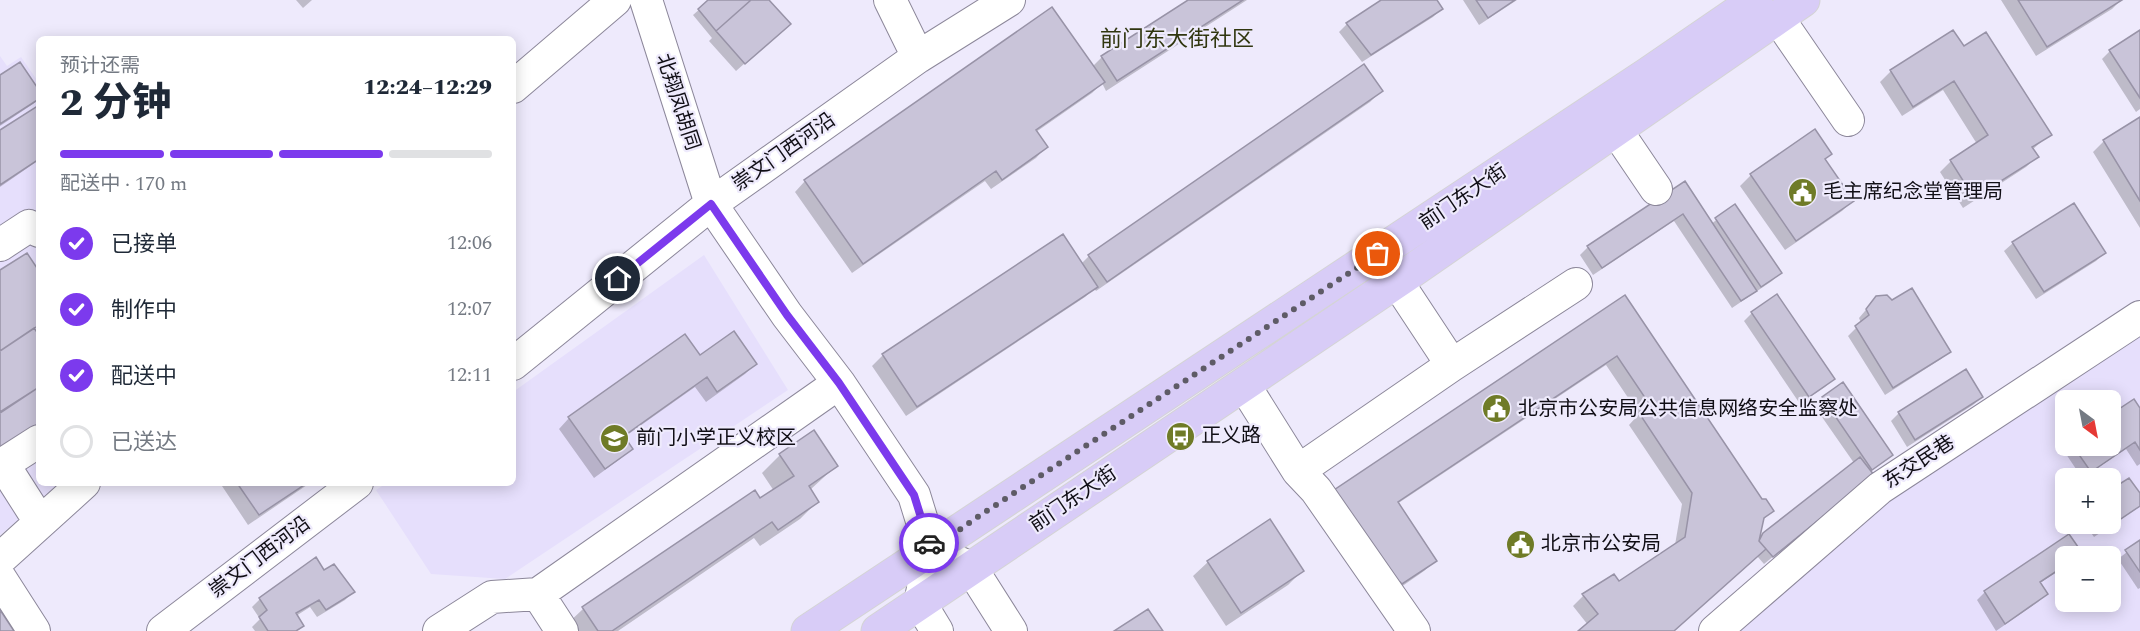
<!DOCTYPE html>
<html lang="zh">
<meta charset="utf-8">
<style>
body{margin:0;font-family:Spectral,"Noto Sans SC",serif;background:#f2f2f3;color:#1f2937;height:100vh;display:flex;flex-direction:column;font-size:22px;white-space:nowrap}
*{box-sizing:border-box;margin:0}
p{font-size:20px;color:#747a83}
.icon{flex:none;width:33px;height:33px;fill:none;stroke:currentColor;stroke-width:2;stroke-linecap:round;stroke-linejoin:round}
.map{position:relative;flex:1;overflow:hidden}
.side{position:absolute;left:36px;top:36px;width:480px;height:450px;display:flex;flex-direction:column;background:#fff;border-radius:9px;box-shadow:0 3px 15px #0003}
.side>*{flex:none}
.needle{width:39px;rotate:148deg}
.tools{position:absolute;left:2055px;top:390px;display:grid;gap:12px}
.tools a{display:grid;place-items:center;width:66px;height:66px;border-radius:9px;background:#fff;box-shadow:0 3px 15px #0003;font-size:30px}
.pin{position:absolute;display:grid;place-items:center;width:51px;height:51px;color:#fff;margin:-26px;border:3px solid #fff;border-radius:50%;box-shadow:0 2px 6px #0007}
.courier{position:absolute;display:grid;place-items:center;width:60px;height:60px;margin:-30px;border:4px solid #7c3aed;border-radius:50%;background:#fff;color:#222;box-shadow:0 2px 8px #0007}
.head em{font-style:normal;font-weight:800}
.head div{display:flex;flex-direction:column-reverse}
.head{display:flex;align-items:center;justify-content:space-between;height:102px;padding:0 24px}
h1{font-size:39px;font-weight:800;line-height:45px}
.bar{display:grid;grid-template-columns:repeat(4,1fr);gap:9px 6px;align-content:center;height:72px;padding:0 24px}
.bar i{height:8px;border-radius:4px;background:#e0e1e3}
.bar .selected{background:#7c3aed}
.bar p{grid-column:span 4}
ol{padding:0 24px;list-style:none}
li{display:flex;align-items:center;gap:18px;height:66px}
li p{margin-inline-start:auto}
li .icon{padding:6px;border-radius:50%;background:#7c3aed;color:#fff;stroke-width:4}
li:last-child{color:#747a83}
li i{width:33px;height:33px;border:3px solid #e0e1e3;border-radius:50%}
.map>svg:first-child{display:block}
.built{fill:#e6dffc;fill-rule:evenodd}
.shadow{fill:#0003}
.building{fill:#c9c4d9;stroke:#9893a7;stroke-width:1.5}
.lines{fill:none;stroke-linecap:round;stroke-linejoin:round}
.minor-casing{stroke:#8c879a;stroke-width:34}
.major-casing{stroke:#d4d4d5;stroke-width:35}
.minor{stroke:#fff;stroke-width:32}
.major{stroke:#d8ccf7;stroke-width:33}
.done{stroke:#5e5b66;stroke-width:6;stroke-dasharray:0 10.8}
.route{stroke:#7c3aed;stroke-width:8}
.labels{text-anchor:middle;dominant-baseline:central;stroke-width:4.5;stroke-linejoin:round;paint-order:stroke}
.street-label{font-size:20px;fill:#100e15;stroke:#eeeafc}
.poi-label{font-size:20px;fill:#100e15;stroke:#eeeafc;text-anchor:start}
.quarter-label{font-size:22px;fill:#30360f;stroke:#eeeafc}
</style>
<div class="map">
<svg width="2140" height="631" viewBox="0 0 2140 631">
<rect width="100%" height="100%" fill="#eeeafc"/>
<!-- built -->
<path class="built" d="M 0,56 L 7,66 L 21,57 L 39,83 L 39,483 L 62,483 L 0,535 Z
M 704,255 L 788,390 L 505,579 L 431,574 L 376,490 L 387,483 L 513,483 L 513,392 Z
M 2140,334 L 2140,631 L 1739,631 L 1887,499 ZM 2066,400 L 2110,400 L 2110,446 L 2066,446 ZM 2066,478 L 2110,478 L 2110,524 L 2066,524 ZM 2066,556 L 2110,556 L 2110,602 L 2066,602 Z"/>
<!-- shadow -->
<path class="shadow" d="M 296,0 L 312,0 L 303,8 Z
M 710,0 L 767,0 L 780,32 L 736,71 L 709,41 L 712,38 L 693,15 Z
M 1191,0 L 1247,0 L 1106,91 L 1102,83 L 1092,93 L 1036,132 L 1046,147 L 1036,158 L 991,189 L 985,181 L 852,273 L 795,192 L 805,181 L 1092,67 L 1102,57 Z
M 1384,0 L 1435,0 L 1441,9 L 1433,17 L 1362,62 L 1339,32 L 1347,24 Z
M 1463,0 L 1517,0 L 1479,25 Z
M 2001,0 L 2121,0 L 2112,9 L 2036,56 Z
M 2140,32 L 2140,109 L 2136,112 L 2102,59 L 2110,51 Z
M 1964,48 L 2050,134 L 2032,150 L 2037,157 L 2026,167 L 1963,208 L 1940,172 L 1951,161 L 1977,144 L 1943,90 L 1902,116 L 1880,82 L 1891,71 Z
M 0,77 L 39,93 L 39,99 L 33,104 L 0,126 Z
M 1381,91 L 1370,102 L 1096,291 L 1094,288 L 1085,297 L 906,416 L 872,366 L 883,355 L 1062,237 L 1081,264 L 1089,256 Z
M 39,106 L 39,160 L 0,187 L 0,132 Z
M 2140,119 L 2140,228 L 2093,152 L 2104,141 Z
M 1815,131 L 1824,160 L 1852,201 L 1842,211 L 1785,250 L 1740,186 L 1751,175 Z
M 1684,183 L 1711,224 L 1735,206 L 1780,273 L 1772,281 L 1732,308 L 1674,221 L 1593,275 L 1580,255 L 1588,247 Z
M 2073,205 L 2104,253 L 2096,261 L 2036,299 L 2004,251 L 2013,243 Z
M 1777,296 L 1833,379 L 1825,387 L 1800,404 L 1744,321 L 1752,313 Z
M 1625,297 L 1761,501 L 1772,511 L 1762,521 L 1757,541 L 1854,463 L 1815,407 L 1843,384 L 1891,455 L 1870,472 L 1864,483 L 1764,564 L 1757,556 L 1673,631 L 1581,631 L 1588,625 L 1573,606 L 1583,596 L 1619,584 L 1675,545 L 1682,504 L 1629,425 L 1639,414 L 1606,365 L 1397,504 L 1435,561 L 1424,571 L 1391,594 L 1325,502 Z
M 1876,298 L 1949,351 L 1941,359 L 1885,395 L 1848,336 L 1861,323 L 1859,318 Z
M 700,357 L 755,364 L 745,374 L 706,402 L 695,387 L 623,438 L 631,449 L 620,459 L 594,478 L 559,429 L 569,418 Z
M 1982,397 L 1973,405 L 1907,447 L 1891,421 L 1899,413 Z
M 2140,410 L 2140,464 L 2137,466 L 2126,449 L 2082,478 L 2064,451 L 2069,446 L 2110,446 Z
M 780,455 L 836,466 L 810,490 L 818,501 L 800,519 L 760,546 L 754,538 L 618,631 L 569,631 L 565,626 L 583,609 L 754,492 L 760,500 L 774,491 L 762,473 Z
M 220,483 L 310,483 L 248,525 Z
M 2140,496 L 2139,507 L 2094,537 L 2085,524 L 2110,524 Z
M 1269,521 L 1302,571 L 1288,585 L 1226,626 L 1193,576 L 1208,562 Z
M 2068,536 L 2081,554 L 2078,556 L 2066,556 L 2066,566 L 2040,583 L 2046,594 L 2038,602 L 1996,631 L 1977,600 L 1985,592 Z
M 2140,542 L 2140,588 L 2138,589 L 2118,559 Z
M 353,592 L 345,600 L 317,617 L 310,607 L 296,616 L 302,625 L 296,631 L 255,631 L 252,627 L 260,619 L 252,607 L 260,599 Z"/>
<!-- building -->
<path class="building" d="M 708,0 L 751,0 L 716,31 L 698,9 Z
M 751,0 L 769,0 L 791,24 L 745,64 L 716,31 Z
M 1188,0 L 1243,0 L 1117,81 L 1101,56 Z
M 1381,0 L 1437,0 L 1443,9 L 1371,55 L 1346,23 Z
M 1476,0 L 1515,0 L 1488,18 Z
M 2018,0 L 2122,0 L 2047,47 Z
M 1052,7 L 1105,82 L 1036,130 L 1048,147 L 1002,180 L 996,171 L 863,264 L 804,180 Z
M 1953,30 L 1964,46 L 1986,32 L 2052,135 L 2032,147 L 2039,157 L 1974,198 L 1950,160 L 1988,135 L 1954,81 L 1913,107 L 1890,70 Z
M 2140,30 L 2140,98 L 2109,50 Z
M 20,62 L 39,90 L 39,99 L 0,124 L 0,75 Z
M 1364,64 L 1383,91 L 1107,282 L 1088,255 Z
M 39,105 L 39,159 L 0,185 L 0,130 Z
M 2140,117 L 2140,201 L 2103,140 Z
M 1815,129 L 1832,154 L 1825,159 L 1854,201 L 1796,241 L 1750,174 Z
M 1685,181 L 1757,291 L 1741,301 L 1683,214 L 1602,268 L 1587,246 Z
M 2074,203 L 2106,253 L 2044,292 L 2012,242 Z
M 1735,204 L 1782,273 L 1761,287 L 1715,218 Z
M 1063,234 L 1098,287 L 917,407 L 882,354 Z
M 27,253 L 39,271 L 39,325 L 0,351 L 0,270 Z
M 1912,288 L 1951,352 L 1893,388 L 1855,326 L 1869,315 L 1866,309 L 1876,296 L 1887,295 L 1892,300 Z
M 1777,294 L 1835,379 L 1809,397 L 1751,312 Z
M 1625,295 L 1762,499 L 1766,499 L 1774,511 L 1764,518 L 1759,541 L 1766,549 L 1674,631 L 1578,631 L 1598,614 L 1582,594 L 1614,574 L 1619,581 L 1685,537 L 1692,493 L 1639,413 L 1650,405 L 1617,356 L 1398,502 L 1437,561 L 1402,584 L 1400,582 L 1397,584 L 1334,490 Z
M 34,328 L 39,335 L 39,387 L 0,413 L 0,351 Z
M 734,331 L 757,364 L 717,392 L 707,377 L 624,436 L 633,449 L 605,469 L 568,417 L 685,334 L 700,355 Z
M 1966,369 L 1983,397 L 1915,440 L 1898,412 Z
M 1843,382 L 1893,455 L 1872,470 L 1822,397 Z
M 39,387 L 39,426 L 0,452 L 0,412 Z
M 2134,399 L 2140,408 L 2140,450 L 2135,442 L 2091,472 L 2073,446 L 2110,446 L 2110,415 Z
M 814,430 L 838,466 L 809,486 L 819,502 L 778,530 L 772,522 L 612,631 L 598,631 L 582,607 L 755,490 L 760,498 L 794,476 L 779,454 Z
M 1860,457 L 1874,475 L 1773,557 L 1759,541 L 1763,533 Z
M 2129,478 L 2140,493 L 2140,506 L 2100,533 L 2093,524 L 2110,524 L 2110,490 Z
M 237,483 L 307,483 L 259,515 Z
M 1270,519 L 1304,571 L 1241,613 L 1207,561 Z
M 2069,534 L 2083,554 L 2079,556 L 2066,556 L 2066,565 L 2040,582 L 2048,594 L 2005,624 L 1984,591 Z
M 2140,540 L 2140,572 L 2125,550 Z
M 316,557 L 324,570 L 334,564 L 355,592 L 326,610 L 319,600 L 296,613 L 304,626 L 296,631 L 268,631 L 259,617 L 267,610 L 259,598 Z
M 1148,609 L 1163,631 L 1114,631 Z
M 0,610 L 14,631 L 0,631 Z"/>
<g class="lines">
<defs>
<path id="minor" d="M 646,0 L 711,204 L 787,315 L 839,383 L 914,495 L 931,550 L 920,603 L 937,631
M 890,0 L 918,57
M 1778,18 L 1848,120
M 513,87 L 615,0
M 1616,130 L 1656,189
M 0,245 L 29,226 L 39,231
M 1382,259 L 1452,365
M 513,364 L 711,204 L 918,57 L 1009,0
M 1244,385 L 1298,471 L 1452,365 L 1576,284
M 39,441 L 3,464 L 40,522
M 1298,471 L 1316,490 L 1414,631
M 931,550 L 971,568 L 1011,631
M 0,559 L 84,483
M 0,578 L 34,631
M 538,594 L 839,383
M 163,631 L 357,483
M 439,631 L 492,597 L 538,594 L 562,631
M 1715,631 L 1880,488 L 2140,317"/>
<path id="major" d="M 808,631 L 1648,74 L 1756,0
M 878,631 L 1406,275 L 1803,0"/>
</defs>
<!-- minor casing -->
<use href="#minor" class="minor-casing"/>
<!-- major casing -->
<use href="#major" class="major-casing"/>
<!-- minor -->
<use href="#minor" class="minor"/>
<!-- major -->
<use href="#major" class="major"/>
</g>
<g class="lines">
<!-- done -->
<path class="done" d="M 929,543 L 931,550 L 976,518 L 1378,254"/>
<!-- route -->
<path class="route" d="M 618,279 L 711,204 L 787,315 L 839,383 L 914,495 L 929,543"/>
</g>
<!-- icons -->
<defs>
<symbol id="civic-disc" viewBox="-11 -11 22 22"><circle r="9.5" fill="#6f7b27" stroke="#eeeafc"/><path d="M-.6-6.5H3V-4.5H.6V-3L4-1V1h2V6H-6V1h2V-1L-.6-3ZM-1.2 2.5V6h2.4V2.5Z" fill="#fff"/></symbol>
<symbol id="bus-disc" viewBox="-11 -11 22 22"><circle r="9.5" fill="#6f7b27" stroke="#eeeafc"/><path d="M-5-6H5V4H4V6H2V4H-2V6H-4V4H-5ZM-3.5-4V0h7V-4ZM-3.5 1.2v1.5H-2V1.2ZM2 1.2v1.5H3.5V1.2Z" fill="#fff"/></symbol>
<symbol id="school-disc" viewBox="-11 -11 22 22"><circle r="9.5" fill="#6f7b27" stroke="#eeeafc"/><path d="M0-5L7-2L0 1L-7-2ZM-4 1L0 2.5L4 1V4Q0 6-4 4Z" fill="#fff"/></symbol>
</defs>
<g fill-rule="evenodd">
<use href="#civic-disc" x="1786" y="176" width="33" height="33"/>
<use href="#civic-disc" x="1480" y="392" width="33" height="33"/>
<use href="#bus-disc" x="1164" y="420" width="33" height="33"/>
<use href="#school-disc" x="598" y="422" width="33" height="33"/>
<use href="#civic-disc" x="1504" y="528" width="33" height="33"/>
</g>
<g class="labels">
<!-- street labels -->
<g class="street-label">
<text transform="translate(678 102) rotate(72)">北翔凤胡同</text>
<text transform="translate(784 152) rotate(-35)">崇文门西河沿</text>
<text transform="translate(1463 197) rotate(-34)">前门东大街</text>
<text transform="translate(1919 462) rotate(-33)">东交民巷</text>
<text transform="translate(1073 499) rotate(-34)">前门东大街</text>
<text transform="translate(260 557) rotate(-37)">崇文门西河沿</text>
</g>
<!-- poi labels -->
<g class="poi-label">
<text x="1823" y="192">毛主席纪念堂管理局</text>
<text x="1518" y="409">北京市公安局公共信息网络安全监察处</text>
<text x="1201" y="436">正义路</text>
<text x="636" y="438">前门小学正义校区</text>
<text x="1541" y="544">北京市公安局</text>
</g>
<!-- quarter labels -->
<g class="quarter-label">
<text x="1177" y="39">前门东大街社区</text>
</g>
</g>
</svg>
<div class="tools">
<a><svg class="needle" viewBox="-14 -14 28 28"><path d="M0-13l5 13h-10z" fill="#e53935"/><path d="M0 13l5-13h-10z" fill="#747a83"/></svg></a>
<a>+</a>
<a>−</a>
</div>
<div class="pin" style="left:1378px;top:254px;background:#ea580c"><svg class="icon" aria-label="bag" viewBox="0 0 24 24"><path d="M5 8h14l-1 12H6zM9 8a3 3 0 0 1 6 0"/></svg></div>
<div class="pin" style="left:618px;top:279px;background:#1f2937"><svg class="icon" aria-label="home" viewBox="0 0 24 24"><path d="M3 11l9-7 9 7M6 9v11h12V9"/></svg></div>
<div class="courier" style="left:929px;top:543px"><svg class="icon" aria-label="car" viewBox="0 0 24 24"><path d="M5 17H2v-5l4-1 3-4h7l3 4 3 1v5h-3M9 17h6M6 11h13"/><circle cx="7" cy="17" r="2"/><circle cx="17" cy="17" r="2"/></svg></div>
<section class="side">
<div class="head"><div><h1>2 分钟</h1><p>预计还需</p></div><em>12:24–12:29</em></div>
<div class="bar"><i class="selected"></i><i class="selected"></i><i class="selected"></i><i></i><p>配送中 · 170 m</p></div>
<ol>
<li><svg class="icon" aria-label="check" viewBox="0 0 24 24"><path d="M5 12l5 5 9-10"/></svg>已接单<p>12:06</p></li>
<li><svg class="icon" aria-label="check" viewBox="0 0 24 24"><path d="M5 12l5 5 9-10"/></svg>制作中<p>12:07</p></li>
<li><svg class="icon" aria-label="check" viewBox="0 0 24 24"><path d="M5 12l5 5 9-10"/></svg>配送中<p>12:11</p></li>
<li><i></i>已送达</li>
</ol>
</section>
</div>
